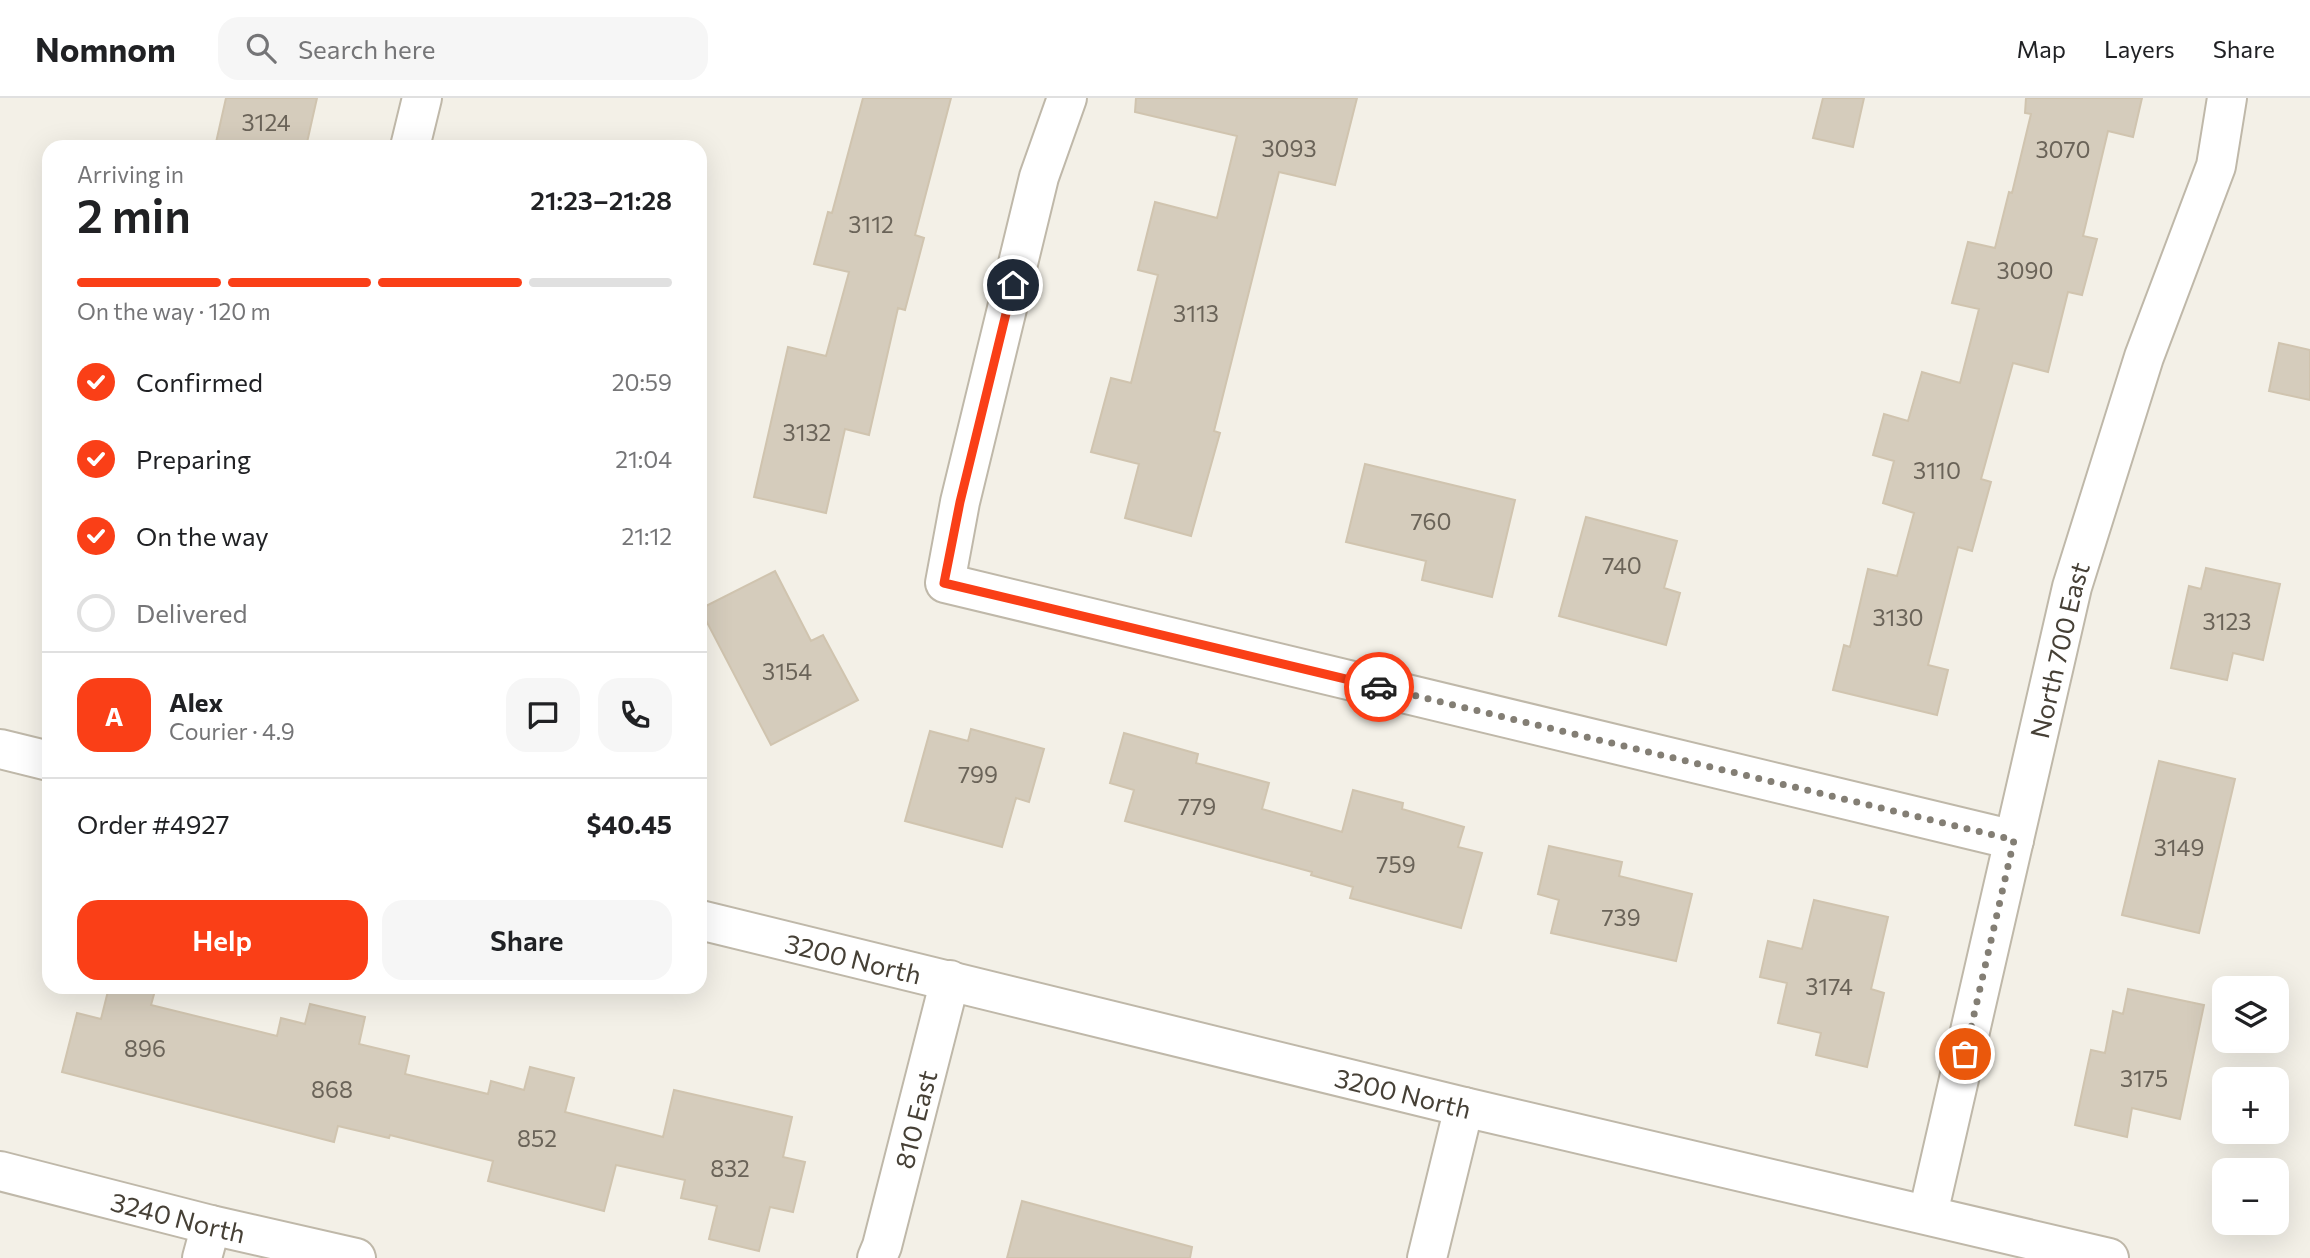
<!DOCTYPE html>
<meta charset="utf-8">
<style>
body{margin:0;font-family:Commissioner,sans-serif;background:#f6f6f6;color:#202124;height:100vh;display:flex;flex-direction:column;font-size:26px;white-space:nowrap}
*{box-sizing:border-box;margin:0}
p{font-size:23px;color:#757577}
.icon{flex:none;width:38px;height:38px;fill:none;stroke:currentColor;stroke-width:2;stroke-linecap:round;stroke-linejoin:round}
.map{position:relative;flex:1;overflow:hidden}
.panel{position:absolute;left:42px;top:42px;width:665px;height:854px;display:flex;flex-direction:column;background:#fff;border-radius:21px;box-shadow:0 7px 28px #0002}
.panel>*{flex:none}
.buttons{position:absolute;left:2212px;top:878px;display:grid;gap:14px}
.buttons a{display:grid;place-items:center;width:77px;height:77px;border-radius:14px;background:#fff;box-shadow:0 7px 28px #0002;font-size:35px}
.pin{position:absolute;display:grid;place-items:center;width:60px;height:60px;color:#fff;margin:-30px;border:4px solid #fff;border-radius:50%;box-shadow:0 2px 7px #0007}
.courier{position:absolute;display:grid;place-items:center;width:70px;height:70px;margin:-35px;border:5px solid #fa3f17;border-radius:50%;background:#fff;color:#222;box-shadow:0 2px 9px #0007}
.summary em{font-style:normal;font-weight:600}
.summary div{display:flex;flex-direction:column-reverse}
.summary{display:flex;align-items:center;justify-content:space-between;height:119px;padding:0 35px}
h1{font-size:46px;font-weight:600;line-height:52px}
.bar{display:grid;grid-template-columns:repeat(4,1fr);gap:10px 7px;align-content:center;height:84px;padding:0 35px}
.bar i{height:9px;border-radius:5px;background:#e0e0e0}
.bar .on{background:#fa3f17}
.bar p{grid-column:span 4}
.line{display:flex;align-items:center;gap:18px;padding:0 35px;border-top:2px solid #e0e0e0}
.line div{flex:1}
.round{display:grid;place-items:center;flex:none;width:74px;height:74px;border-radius:21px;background:#f6f6f6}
ol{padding:0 35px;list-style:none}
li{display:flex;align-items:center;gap:21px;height:77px}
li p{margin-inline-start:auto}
li .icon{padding:7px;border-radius:50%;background:#fa3f17;color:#fff;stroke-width:4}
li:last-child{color:#757577}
li i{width:38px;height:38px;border:4px solid #e0e0e0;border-radius:50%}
.button{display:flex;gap:14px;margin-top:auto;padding:14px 35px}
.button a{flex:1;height:80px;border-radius:21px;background:#fa3f17;color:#fff;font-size:28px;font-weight:600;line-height:80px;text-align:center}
.button a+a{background:#f6f6f6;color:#202124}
header{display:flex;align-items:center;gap:42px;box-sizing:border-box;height:98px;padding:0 35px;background:#fff;border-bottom:2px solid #e0e0e0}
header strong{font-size:33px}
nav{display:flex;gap:38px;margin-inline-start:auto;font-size:24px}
.search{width:490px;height:63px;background:#f6f6f6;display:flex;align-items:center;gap:18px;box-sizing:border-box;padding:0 24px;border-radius:21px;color:#757577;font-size:26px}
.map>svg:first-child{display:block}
.building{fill:#d5ccbc;stroke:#d0c4af;stroke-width:2}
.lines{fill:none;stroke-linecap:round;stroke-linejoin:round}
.minor-casing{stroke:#bfb8a9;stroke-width:42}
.tertiary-casing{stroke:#bfb8a9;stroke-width:42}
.minor{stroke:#fff;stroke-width:38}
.tertiary{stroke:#fff;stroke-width:38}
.done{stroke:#837e74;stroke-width:7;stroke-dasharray:0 12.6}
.route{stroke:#fa3f17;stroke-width:9}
.labels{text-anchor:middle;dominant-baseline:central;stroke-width:5;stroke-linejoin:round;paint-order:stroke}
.number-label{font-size:23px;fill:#6a6358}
.street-label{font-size:26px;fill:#464036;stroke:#fff}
</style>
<header>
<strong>Nomnom</strong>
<div class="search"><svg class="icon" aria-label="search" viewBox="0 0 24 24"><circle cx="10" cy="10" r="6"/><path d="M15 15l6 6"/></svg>Search here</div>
<nav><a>Map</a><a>Layers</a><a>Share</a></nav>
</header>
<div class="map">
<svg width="2310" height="1160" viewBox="0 0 2310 1160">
<rect width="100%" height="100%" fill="#f3f0e7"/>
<!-- building -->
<path class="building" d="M 226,0 L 317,0 L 306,49 L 215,49 Z
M 863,0 L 951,0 L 915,137 L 924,140 L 905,212 L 898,210 L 869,337 L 845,331 L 826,415 L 754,399 L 788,249 L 826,258 L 849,174 L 814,166 L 828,114 L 832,115 Z
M 1136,0 L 1357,0 L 1335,87 L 1279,74 L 1214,333 L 1220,335 L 1191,438 L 1125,420 L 1139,366 L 1091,354 L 1111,280 L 1131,285 L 1158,177 L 1138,172 L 1155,104 L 1217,120 L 1237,38 L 1135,14 Z
M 1823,0 L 1864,0 L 1853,49 L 1813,40 Z
M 2026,0 L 2142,0 L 2133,39 L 2108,33 L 2083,138 L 2097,141 L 2082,197 L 2068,194 L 2048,274 L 2013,265 L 1981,381 L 1991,384 L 1972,453 L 1958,449 L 1928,567 L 1948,572 L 1937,617 L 1833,592 L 1844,547 L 1850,549 L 1868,471 L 1897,478 L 1914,415 L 1883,405 L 1894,363 L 1873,357 L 1884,316 L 1908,323 L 1922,274 L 1960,285 L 1979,211 L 1952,205 L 1968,144 L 1995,150 L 2009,94 L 2012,95 L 2031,16 L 2025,15 Z
M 2279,245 L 2310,252 L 2310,302 L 2269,293 Z
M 1365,366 L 1515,402 L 1492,499 L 1422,482 L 1426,463 L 1346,444 Z
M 1586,419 L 1677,443 L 1664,490 L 1680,495 L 1666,547 L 1559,518 Z
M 2206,470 L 2280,486 L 2263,562 L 2233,555 L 2227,582 L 2171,570 L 2189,488 L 2201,491 Z
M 775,473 L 811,543 L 823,537 L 858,602 L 771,647 L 700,511 Z
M 971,631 L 1044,651 L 1029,704 L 1016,700 L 1002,749 L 905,723 L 930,633 L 968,643 Z
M 1124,635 L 1198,656 L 1196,665 L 1269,685 L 1262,711 L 1342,734 L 1353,692 L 1403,705 L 1402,711 L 1464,729 L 1458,749 L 1482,755 L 1461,830 L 1350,800 L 1353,789 L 1311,777 L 1312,774 L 1125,723 L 1134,692 L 1110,685 Z
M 2159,663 L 2235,681 L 2199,835 L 2122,817 Z
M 1549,748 L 1622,764 L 1619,778 L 1692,796 L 1676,863 L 1551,835 L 1559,802 L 1538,796 Z
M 1814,802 L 1888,819 L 1871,891 L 1884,895 L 1867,969 L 1816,957 L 1821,935 L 1778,925 L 1787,885 L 1760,879 L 1768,843 L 1802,851 Z
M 109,889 L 156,889 L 151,907 L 277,938 L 281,920 L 305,926 L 310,906 L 365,919 L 359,946 L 409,958 L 405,976 L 488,996 L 491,983 L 524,992 L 530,969 L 574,980 L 565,1014 L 663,1039 L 674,992 L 792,1019 L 783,1059 L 805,1064 L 793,1114 L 770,1109 L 759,1153 L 709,1141 L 717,1108 L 681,1100 L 685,1082 L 616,1067 L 604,1113 L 488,1083 L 493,1063 L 390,1037 L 389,1040 L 338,1028 L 334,1044 L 62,974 L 77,915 L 101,921 Z
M 2128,891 L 2204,907 L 2180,1021 L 2132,1010 L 2127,1039 L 2075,1027 L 2091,952 L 2105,955 L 2113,913 L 2123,916 Z
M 1022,1103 L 1192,1149 L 1190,1160 L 1007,1160 Z"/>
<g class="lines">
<defs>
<g id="minor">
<path d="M 1067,0 L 1039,79 L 960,404 L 945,485 L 2014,742"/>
<path d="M 410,49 L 422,0"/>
<path id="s1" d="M 0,1073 L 211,1127 L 356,1160"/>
<path id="s2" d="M 1928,1116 L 2072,489 L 2144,259 L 2216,68 L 2227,0"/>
<path d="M 202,1160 L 211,1127"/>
<path id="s3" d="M 877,1160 L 882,1148 L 950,882"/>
<path d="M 1427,1160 L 1464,1009"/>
</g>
<g id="tertiary">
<path d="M 0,651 L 49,663"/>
<path id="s4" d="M 700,822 L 1464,1009 L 2109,1160"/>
</g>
</defs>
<!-- minor casing -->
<use href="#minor" class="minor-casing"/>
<!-- tertiary casing -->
<use href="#tertiary" class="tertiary-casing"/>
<!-- minor -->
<use href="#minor" class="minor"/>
<!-- tertiary -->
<use href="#tertiary" class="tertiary"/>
</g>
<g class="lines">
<!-- done -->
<path class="done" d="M 1379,589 L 2014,742 L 1965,956"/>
<!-- route -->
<path class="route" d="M 1013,187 L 960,404 L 944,485 L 1379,589"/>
</g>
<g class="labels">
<!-- number labels -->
<g class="number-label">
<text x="266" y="24">3124</text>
<text x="1289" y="50">3093</text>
<text x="2063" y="51">3070</text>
<text x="871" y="126">3112</text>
<text x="2025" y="172">3090</text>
<text x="1196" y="215">3113</text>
<text x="807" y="334">3132</text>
<text x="1937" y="372">3110</text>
<text x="1431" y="423">760</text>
<text x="1622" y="467">740</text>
<text x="1898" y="519">3130</text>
<text x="2227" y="523">3123</text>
<text x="787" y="573">3154</text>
<text x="978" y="676">799</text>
<text x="1197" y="708">779</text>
<text x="2179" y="749">3149</text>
<text x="1396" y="766">759</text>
<text x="1621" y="819">739</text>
<text x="1829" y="888">3174</text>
<text x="145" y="950">896</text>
<text x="2144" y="980">3175</text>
<text x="332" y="991">868</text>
<text x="537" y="1040">852</text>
<text x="730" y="1070">832</text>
</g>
<!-- street labels -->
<g class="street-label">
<text stroke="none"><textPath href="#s2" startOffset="579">North 700 East</textPath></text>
<text stroke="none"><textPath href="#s4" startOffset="158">3200 North</textPath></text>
<text stroke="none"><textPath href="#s4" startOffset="724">3200 North</textPath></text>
<text stroke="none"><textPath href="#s3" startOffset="144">810 East</textPath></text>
<text stroke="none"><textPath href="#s1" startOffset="184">3240 North</textPath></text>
</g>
</g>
</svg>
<div class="buttons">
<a><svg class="icon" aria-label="layers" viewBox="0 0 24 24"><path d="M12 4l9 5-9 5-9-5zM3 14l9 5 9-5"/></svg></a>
<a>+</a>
<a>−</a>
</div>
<div class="pin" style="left:1965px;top:956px;background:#ea580c"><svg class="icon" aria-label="bag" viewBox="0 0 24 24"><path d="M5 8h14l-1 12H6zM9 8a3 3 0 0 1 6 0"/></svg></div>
<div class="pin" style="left:1013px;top:187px;background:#1f2937"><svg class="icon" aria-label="home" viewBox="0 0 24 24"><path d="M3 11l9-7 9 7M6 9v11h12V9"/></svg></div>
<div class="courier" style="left:1379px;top:589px"><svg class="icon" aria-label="car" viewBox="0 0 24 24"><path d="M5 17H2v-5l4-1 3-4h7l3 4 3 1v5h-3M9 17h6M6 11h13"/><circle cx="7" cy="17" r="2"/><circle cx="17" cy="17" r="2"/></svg></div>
<section class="panel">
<div class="summary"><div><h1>2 min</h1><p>Arriving in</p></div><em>21:23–21:28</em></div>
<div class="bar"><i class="on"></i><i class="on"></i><i class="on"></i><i></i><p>On the way · 120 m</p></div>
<ol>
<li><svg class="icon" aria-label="check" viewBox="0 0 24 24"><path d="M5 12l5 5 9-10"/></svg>Confirmed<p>20:59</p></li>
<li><svg class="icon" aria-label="check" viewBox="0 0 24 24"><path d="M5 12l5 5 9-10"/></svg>Preparing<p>21:04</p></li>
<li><svg class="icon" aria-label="check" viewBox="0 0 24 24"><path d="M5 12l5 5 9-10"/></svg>On the way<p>21:12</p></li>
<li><i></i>Delivered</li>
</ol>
<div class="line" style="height:126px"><b class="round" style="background:#fa3f17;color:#fff">A</b><div><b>Alex</b><p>Courier · 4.9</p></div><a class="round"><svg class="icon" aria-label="chat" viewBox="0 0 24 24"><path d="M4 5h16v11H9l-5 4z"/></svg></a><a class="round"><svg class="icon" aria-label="phone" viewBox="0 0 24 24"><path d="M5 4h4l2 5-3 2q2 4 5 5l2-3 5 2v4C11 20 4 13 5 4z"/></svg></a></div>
<div class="line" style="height:91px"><div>Order #4927</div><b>$40.45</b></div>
<div class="button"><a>Help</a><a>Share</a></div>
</section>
</div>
